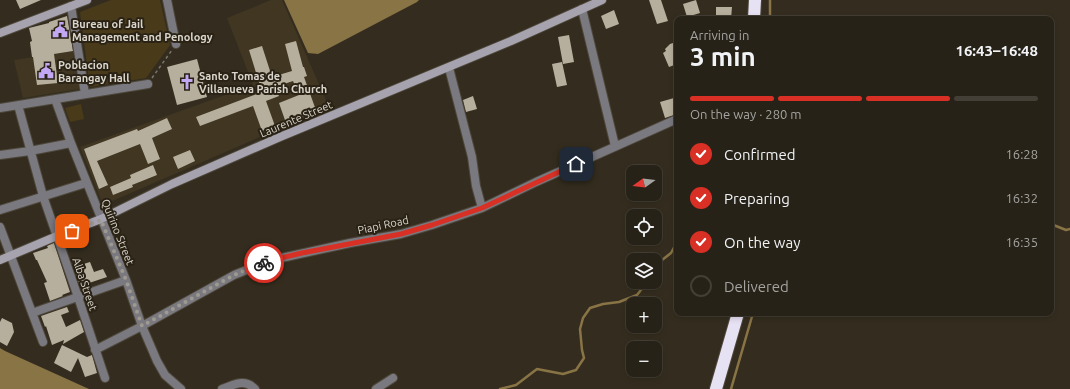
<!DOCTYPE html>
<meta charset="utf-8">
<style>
body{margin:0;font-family:Ubuntu,sans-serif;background:#332f24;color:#f1f3f6;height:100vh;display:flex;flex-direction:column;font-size:15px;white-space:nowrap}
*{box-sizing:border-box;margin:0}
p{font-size:13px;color:#a4a4a1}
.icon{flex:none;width:22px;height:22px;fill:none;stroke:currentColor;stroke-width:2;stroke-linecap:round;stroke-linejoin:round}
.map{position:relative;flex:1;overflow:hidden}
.sheet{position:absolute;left:674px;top:16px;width:380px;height:300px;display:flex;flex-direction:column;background:#272217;border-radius:8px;box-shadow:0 2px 6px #0003,0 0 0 1px #433f36}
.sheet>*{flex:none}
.needle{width:26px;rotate:255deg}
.fabs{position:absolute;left:626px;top:165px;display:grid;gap:8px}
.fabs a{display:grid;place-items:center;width:36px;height:36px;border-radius:8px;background:#272217;box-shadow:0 2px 6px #0003,0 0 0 1px #433f36;font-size:20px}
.pin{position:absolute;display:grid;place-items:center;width:34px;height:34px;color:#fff;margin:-17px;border-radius:8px;box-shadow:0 2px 6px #0006}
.courier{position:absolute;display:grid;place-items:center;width:40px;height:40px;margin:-20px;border:3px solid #d93025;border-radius:50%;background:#fff;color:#222;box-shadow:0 1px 5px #0007}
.overview em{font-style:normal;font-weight:700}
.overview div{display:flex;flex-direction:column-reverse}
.overview{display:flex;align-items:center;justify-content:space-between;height:68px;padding:0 16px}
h1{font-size:26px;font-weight:700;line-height:30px}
.bar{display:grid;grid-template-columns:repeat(4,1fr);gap:6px 4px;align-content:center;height:48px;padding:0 16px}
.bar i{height:5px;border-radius:3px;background:#433f36}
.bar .active{background:#d93025}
.bar p{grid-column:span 4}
ol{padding:0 16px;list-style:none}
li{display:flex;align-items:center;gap:12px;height:44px}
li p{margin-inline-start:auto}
li .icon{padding:4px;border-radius:50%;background:#d93025;color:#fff;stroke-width:4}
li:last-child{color:#a4a4a1}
li i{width:22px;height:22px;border:2px solid #433f36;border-radius:50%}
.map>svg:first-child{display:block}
.built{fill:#403621}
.green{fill:#493a19}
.water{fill:#897445}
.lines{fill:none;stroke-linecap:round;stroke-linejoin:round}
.stream{stroke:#897445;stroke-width:2.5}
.building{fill:#b7af9d}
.street-casing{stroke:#4e483b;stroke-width:10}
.secondary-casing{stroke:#4e483b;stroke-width:10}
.highway-casing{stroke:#4e483b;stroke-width:14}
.path{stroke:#7b766a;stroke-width:1.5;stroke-dasharray:3 3;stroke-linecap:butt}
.street{stroke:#7b7980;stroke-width:8}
.secondary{stroke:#a6a3af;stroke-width:8}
.highway{stroke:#e7e1f4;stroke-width:12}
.done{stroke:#9f9a8f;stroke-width:4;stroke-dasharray:0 7.2}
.route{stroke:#d93025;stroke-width:5}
.labels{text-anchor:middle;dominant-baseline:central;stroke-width:4;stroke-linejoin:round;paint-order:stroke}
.poi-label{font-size:11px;font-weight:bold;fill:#d9d5cc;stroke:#2a2315;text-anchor:start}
.street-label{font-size:11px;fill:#d9d5cc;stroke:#2a2315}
</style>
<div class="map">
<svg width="1070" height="389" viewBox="0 0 1070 389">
<rect width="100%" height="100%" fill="#342d1f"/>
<!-- built -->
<path class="built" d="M 271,0 L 282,0 L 329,107 L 103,205 L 80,147 L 253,85 L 227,18 Z
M 73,51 L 79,89 L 23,98 L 14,60 Z"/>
<!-- green -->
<path class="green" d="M 111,0 L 160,0 L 170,45 L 146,78 L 90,87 L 80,12 Z
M 81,104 L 84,119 L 70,122 L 65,108 Z"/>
<!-- water -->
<path class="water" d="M 284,0 L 419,0 L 417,2 L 318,54 L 308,53 Z
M 0,348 L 5,351 L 89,389 L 0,389 Z"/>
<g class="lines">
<!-- stream -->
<path class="stream" d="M 770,0 L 770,19
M 1051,224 L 1066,230 L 1070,229
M 655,268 L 657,264 L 671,253 L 677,242
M 500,389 L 516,385 L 537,369 L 563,374 L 576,370 L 584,358 L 582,350 L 580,329 L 583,318 L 590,308 L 603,304 L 619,302 L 637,295 L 647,282
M 731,389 L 753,313"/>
</g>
<!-- building -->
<path class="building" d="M 16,0 L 41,0 L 20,9 Z
M 649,0 L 661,0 L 668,21 L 657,24 Z
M 696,0 L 700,13 L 687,17 L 683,4 Z
M 716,7 L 732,7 L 731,19 L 716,19 Z
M 614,10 L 619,24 L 606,29 L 601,16 Z
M 67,16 L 73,51 L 54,54 L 58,83 L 37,85 L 33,57 L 32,57 L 30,42 L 32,41 L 29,28 L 49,23 L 49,22 Z
M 569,35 L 574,62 L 563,64 L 558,37 Z
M 296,41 L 303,67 L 304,67 L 307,76 L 304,77 L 317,113 L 286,123 L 279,103 L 299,95 L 293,81 L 275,87 L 279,96 L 266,101 L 275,126 L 262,131 L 253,106 L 200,126 L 196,117 L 262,92 L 249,50 L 262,46 L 272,77 L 292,71 L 285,44 Z
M 676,42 L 677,46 L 677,64 L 669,67 L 663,53 L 666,51 L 665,49 L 670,44 Z
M 197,59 L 207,97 L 177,105 L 167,67 Z
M 562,62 L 567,85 L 557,87 L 552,64 Z
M 473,96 L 477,109 L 466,112 L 463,100 Z
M 674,98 L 677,110 L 677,114 L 665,118 L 660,102 Z
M 167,118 L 172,129 L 152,138 L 160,159 L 148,164 L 140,144 L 97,161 L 108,185 L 99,189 L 84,149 L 137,129 L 138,131 Z
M 190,150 L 195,161 L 178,169 L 173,157 Z
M 153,165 L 157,175 L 132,185 L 133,187 L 113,195 L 110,187 L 131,178 L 130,175 Z
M 54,243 L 70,292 L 62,295 L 63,296 L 50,301 L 44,283 L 47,282 L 37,260 L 36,260 L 33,253 L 48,248 L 47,246 Z
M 90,262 L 94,272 L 103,269 L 107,277 L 80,286 L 74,267 Z
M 67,307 L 69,312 L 61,315 L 66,327 L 80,320 L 84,332 L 63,344 L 64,340 L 52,345 L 46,326 L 45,327 L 41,316 Z
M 2,318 L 12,323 L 14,332 L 7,346 L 0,342 L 0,322 Z
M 62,345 L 87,357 L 92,355 L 97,373 L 85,377 L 78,358 L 71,372 L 54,363 Z"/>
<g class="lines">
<defs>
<path id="street" d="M 167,0 L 176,44
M 71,6 L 85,94
M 582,9 L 615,146
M 449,68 L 472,157 L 476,186 L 482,208
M 55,99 L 71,143 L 126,280 L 142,326 L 157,361 L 165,375 L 181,389
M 18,105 L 43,196 L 78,297 L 105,378
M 0,108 L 148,84
M 0,155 L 30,151 L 71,143
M 0,210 L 86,183
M 0,227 L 43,342
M 32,313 L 126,280
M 95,350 L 142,326 L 234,275 L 272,260 L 350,243 L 401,234 L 432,225 L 482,208 L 536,182 L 677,119
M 222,389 C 234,385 244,378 255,389
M 376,389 L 393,378"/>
<path id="secondary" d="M 0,33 L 87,0
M 0,260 L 57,236 L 101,219 L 172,184 L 280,137 L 511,41 L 602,0"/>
<path id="highway" d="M 754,19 L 755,0
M 716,389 L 738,313"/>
</defs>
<!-- street casing -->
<use href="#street" class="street-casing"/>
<!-- secondary casing -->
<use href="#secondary" class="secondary-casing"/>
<!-- highway casing -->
<use href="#highway" class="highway-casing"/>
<!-- path -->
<path class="path" d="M 152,78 L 172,50"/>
<!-- street -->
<use href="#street" class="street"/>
<!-- secondary -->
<use href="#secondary" class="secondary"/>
<!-- highway -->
<use href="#highway" class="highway"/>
</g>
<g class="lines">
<!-- done -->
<path class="done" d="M 72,231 L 101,220 L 126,280 L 142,326 L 234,275 L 264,263"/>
<!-- route -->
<path class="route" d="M 264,263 L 272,260 L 302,253 L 401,234 L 432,225 L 482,208 L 576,164"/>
</g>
<!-- icons -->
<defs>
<symbol id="civic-bare" viewBox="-9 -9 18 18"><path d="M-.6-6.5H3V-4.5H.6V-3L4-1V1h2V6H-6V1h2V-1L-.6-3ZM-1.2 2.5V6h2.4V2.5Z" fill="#c2a8f3" stroke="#2a2315" stroke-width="2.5" paint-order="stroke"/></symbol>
<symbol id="church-bare" viewBox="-9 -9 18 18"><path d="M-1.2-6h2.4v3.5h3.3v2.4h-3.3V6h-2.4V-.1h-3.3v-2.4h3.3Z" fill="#c2a8f3" stroke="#2a2315" stroke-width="2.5" paint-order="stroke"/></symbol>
</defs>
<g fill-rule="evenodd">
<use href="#civic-bare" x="49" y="19" width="22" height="22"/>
<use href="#civic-bare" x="35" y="60" width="22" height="22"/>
<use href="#church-bare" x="176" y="71" width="22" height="22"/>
</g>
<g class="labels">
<!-- poi labels -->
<g class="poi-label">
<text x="72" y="24">Bureau of Jail<tspan x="72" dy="13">Management and Penology</tspan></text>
<text x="58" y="65">Poblacion<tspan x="58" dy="13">Barangay Hall</tspan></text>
<text x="199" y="76">Santo Tomas de<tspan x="199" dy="13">Villanueva Parish Church</tspan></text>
</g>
<!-- street labels -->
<g class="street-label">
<text transform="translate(296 119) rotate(-23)">Laurente Street</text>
<text transform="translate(383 225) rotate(-12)">Piapi Road</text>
<text transform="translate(118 232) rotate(68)">Quirino Street</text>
<text transform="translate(85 284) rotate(71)">Alba Street</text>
</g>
</g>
</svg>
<div class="fabs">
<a><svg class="needle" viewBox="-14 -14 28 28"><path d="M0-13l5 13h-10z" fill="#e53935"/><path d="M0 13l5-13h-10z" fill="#a4a4a1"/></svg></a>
<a><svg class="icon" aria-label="locate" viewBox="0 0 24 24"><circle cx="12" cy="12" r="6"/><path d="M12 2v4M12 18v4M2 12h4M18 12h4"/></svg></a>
<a><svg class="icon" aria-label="layers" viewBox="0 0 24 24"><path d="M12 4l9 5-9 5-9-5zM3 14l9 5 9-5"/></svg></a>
<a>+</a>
<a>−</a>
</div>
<div class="pin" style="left:72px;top:231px;background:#ea580c"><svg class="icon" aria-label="bag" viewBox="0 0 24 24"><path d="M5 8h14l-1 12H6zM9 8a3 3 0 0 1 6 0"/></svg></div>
<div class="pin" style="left:576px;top:164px;background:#1f2937"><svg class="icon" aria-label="home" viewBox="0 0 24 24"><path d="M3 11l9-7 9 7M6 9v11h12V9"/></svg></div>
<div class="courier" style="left:264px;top:263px"><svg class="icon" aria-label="bike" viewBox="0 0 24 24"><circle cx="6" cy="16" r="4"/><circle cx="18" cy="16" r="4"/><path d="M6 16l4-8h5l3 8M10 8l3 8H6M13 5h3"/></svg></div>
<section class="sheet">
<div class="overview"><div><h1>3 min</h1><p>Arriving in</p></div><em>16:43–16:48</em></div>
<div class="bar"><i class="active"></i><i class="active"></i><i class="active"></i><i></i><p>On the way · 280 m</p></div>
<ol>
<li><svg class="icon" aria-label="check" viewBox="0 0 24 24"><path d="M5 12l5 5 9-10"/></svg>Confirmed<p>16:28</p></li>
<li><svg class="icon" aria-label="check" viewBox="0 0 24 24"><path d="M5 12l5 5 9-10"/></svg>Preparing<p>16:32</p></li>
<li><svg class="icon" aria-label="check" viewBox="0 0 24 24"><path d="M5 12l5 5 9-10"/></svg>On the way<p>16:35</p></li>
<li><i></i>Delivered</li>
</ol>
</section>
</div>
